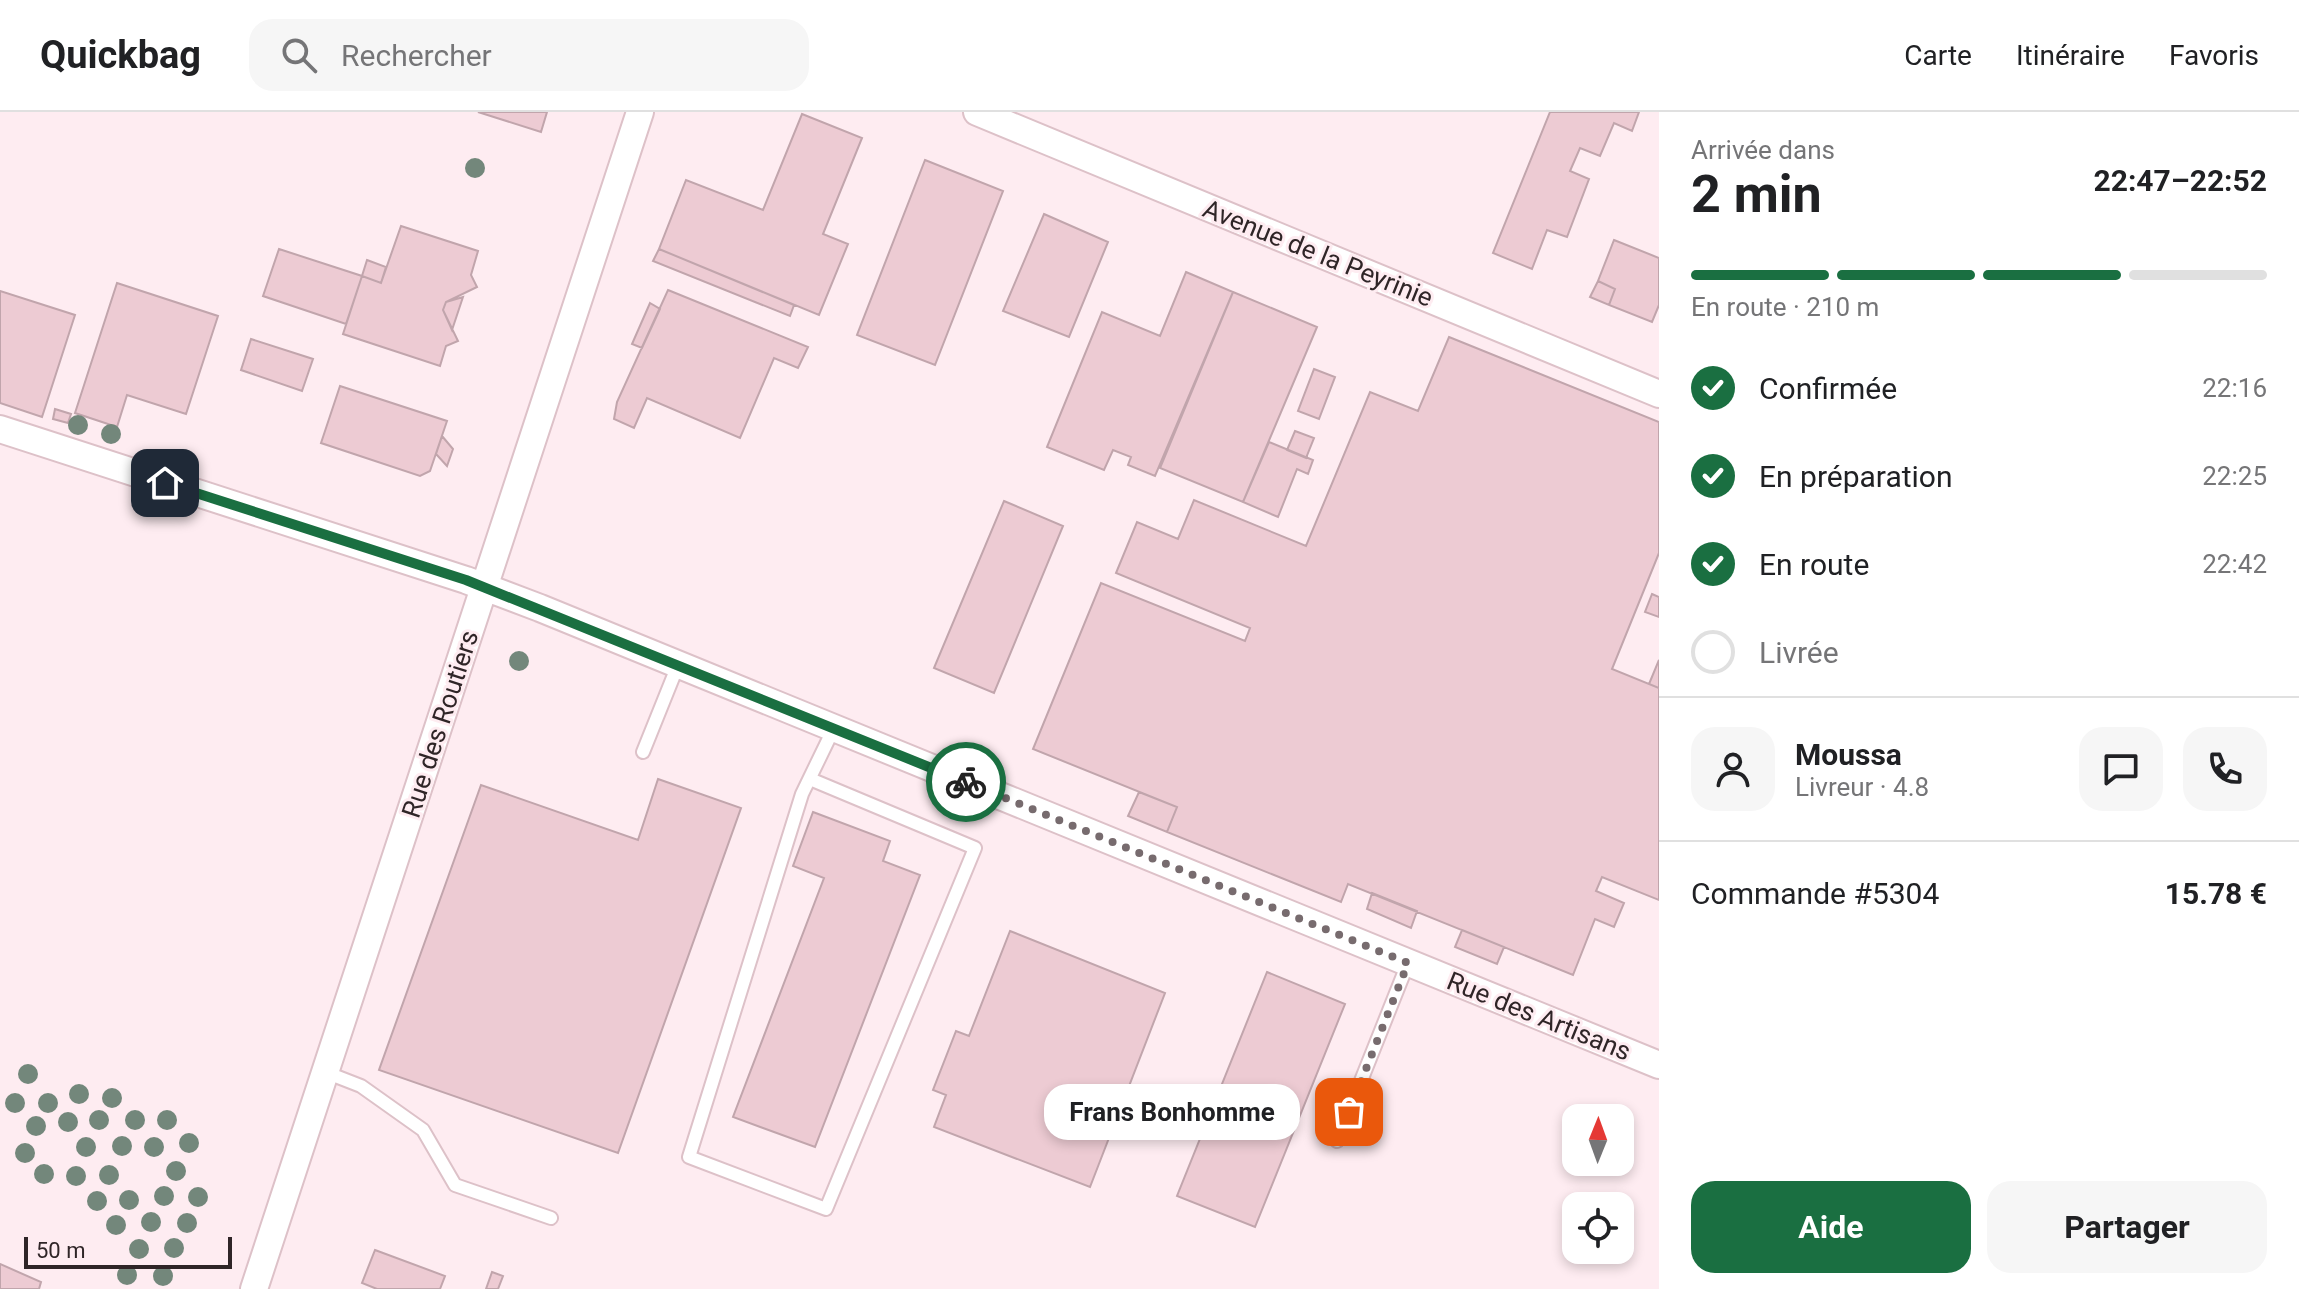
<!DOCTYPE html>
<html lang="fr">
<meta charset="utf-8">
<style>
body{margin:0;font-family:Roboto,sans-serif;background:#f6f6f6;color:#202124;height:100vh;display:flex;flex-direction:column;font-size:30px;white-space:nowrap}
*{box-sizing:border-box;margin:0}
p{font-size:26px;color:#757577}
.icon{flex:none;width:44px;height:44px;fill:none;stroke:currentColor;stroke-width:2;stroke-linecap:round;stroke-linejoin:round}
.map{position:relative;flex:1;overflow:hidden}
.details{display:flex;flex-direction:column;background:#fff;width:640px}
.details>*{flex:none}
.needle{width:52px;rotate:1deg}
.buttons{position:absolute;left:1562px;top:992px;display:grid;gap:16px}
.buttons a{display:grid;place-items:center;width:72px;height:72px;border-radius:16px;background:#fff;box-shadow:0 4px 12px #0003;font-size:40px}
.scale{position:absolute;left:24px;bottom:20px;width:208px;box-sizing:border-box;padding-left:8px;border:4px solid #2f2527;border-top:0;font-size:22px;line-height:28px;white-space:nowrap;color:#2f2527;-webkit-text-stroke:6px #feecf1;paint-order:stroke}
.pin{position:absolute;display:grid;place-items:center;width:68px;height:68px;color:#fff;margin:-34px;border-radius:16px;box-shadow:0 4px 12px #0006}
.courier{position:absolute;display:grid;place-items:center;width:80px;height:80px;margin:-40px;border:6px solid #1a6f41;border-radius:50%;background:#fff;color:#222;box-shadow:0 2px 10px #0007}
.bubble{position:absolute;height:56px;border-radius:24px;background:#fff;box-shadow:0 4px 12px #0003;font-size:26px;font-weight:700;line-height:56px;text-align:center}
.head em{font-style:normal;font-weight:700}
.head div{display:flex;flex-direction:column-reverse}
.head{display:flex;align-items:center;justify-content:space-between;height:136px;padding:0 32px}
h1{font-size:52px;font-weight:700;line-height:60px}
.bar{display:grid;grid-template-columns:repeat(4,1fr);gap:12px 8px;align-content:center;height:96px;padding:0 32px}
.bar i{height:10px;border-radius:6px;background:#e0e0e0}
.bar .selected{background:#1a6f41}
.bar p{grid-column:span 4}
.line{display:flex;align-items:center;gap:20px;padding:0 32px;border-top:2px solid #e0e0e0}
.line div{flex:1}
.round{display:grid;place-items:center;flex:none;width:84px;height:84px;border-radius:24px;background:#f6f6f6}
ol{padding:0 32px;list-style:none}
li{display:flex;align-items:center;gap:24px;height:88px}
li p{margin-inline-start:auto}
li .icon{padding:8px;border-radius:50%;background:#1a6f41;color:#fff;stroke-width:4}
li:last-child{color:#757577}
li i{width:44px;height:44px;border:4px solid #e0e0e0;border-radius:50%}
.primary-button{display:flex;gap:16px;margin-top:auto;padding:16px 32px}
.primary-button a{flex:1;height:92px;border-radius:24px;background:#1a6f41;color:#fff;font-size:32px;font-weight:700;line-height:92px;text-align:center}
.primary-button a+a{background:#f6f6f6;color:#202124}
header{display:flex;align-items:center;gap:48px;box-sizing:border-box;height:112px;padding:0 40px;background:#fff;border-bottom:2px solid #e0e0e0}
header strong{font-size:38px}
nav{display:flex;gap:44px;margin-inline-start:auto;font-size:28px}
.search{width:560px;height:72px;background:#f6f6f6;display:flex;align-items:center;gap:20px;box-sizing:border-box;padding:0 28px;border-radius:24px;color:#757577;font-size:30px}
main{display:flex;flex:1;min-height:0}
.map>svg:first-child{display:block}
.building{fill:#edcbd3;stroke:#c1a5ac;stroke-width:2}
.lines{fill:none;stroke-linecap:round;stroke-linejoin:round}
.service-casing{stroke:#ddc1c8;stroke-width:16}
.minor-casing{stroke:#ddc1c8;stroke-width:30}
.service{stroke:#fff;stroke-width:12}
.minor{stroke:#fff;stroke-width:26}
.tree{fill:#73877b}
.done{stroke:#776b6e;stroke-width:8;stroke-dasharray:0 14.4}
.route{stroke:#1a6f41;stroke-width:10}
.labels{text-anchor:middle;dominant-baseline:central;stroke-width:6;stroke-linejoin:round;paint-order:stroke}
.street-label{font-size:26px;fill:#2f2527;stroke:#feecf1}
</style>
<header>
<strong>Quickbag</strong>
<div class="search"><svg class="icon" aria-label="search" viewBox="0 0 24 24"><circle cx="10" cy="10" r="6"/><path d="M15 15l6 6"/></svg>Rechercher</div>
<nav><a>Carte</a><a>Itinéraire</a><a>Favoris</a></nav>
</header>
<main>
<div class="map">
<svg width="1659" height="1177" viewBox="0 0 1659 1177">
<rect width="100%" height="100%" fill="#feecf1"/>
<!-- building -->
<path class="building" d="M 478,0 L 547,0 L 541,20 Z
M 1550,0 L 1639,0 L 1632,19 L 1614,11 L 1600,44 L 1580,36 L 1570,59 L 1589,67 L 1567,125 L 1547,118 L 1532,157 L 1493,141 Z
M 802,2 L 862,26 L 823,122 L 848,132 L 819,203 L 659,137 L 686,68 L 763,98 Z
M 925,48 L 1003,79 L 935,253 L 857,223 Z
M 1044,102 L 1108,130 L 1069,225 L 1003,199 Z
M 401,114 L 478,139 L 471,163 L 477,175 L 446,190 L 443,198 L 458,229 L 446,234 L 440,254 L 343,222 L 362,164 L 381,171 Z
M 1614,128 L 1659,146 L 1659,193 L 1652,210 L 1609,193 L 1615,177 L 1598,169 Z
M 279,137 L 362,164 L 346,212 L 263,184 Z
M 659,137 L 794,193 L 790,204 L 653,149 Z
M 367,148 L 386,155 L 381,171 L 362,164 Z
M 1186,160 L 1233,180 L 1155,364 L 1128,353 L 1131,345 L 1113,338 L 1104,358 L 1047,335 L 1102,200 L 1160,224 Z
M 1598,169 L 1615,177 L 1609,193 L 1590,185 Z
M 117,171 L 218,204 L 186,302 L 127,283 L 117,315 L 75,301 Z
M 668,178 L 808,235 L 798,256 L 774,246 L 740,326 L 647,286 L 634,316 L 614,307 L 617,290 Z
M 0,179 L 75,203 L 42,305 L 0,291 Z
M 1233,180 L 1317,215 L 1243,390 L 1160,356 Z
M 463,185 L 452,218 L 443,198 L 446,190 Z
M 650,191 L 660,197 L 642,236 L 632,232 Z
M 1449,225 L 1659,310 L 1659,441 L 1612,557 L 1659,576 L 1659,788 L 1602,765 L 1596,779 L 1624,791 L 1614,815 L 1595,807 L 1573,863 L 1348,772 L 1341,790 L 1167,720 L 1177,695 L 1033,637 L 1101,471 L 1245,529 L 1250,516 L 1116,461 L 1137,410 L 1178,427 L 1194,388 L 1306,434 L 1370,280 L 1418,299 Z
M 251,227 L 313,247 L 302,279 L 241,258 Z
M 1314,257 L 1335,265 L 1319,307 L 1298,299 Z
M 340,274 L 447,309 L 430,359 L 420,364 L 321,331 Z
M 55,297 L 71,302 L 68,311 L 53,307 Z
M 1295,319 L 1314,326 L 1306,346 L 1287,338 Z
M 442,324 L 453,337 L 447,354 L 436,342 Z
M 1269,330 L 1313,348 L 1308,362 L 1297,357 L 1278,405 L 1243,390 Z
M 1004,389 L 1063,414 L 994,581 L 934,556 Z
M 1652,482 L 1659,485 L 1659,505 L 1645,500 Z
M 1659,548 L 1659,576 L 1649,572 Z
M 658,667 L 741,696 L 618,1041 L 379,958 L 481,673 L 638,728 Z
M 1139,680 L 1177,695 L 1167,720 L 1128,704 Z
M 813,700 L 890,729 L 883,749 L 920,763 L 815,1035 L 733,1005 L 824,766 L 793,754 Z
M 1372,781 L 1417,799 L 1411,816 L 1367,797 Z
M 1462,818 L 1504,835 L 1497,852 L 1455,835 Z
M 1010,819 L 1165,881 L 1090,1075 L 934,1015 L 946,983 L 933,978 L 956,919 L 969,924 Z
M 1267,860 L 1345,892 L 1255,1115 L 1177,1084 Z
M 375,1138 L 445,1164 L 440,1177 L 377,1177 L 362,1171 Z
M 0,1152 L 41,1170 L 39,1177 L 0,1177 Z
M 492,1160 L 503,1164 L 498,1177 L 486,1177 Z"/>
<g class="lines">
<defs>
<path id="service" d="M 643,640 L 678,553
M 810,667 L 975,736 L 826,1097 L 689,1045 L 802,682 L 834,616
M 325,960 L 361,974 L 423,1018 L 455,1073 L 551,1106
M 1337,1029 L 1408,851"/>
<path id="minor" d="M 977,0 L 1659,282
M 0,317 L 466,468 L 540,496 L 1659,953
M 254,1177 L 640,0"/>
</defs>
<!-- service casing -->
<use href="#service" class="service-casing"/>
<!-- minor casing -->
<use href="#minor" class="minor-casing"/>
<!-- service -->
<use href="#service" class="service"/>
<!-- minor -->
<use href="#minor" class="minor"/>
</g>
<!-- trees -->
<g class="tree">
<circle cx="475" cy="56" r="10"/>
<circle cx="78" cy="313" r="10"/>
<circle cx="111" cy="322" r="10"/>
<circle cx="519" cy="549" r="10"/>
<circle cx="28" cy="962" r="10"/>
<circle cx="79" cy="982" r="10"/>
<circle cx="112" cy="986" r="10"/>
<circle cx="15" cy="991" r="10"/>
<circle cx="48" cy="991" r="10"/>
<circle cx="99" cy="1008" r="10"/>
<circle cx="135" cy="1008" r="10"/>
<circle cx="167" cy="1008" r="10"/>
<circle cx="68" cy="1010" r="10"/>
<circle cx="36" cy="1014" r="10"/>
<circle cx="189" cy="1031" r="10"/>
<circle cx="122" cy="1034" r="10"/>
<circle cx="86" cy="1035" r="10"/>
<circle cx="154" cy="1035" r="10"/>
<circle cx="25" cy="1041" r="10"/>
<circle cx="176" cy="1059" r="10"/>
<circle cx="44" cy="1062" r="10"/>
<circle cx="109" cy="1063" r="10"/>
<circle cx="76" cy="1064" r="10"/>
<circle cx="164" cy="1084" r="10"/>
<circle cx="198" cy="1085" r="10"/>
<circle cx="129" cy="1088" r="10"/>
<circle cx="97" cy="1089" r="10"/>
<circle cx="151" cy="1110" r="10"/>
<circle cx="187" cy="1111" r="10"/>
<circle cx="116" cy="1113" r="10"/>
<circle cx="174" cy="1136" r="10"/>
<circle cx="139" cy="1137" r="10"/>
<circle cx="127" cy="1163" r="10"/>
<circle cx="163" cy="1164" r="10"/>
</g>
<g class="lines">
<!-- done -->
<path class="done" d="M 966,670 L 1408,851 L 1349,1000"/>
<!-- route -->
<path class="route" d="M 165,371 L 466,468 L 966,670"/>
</g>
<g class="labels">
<!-- street labels -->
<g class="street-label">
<text transform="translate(1318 141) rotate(22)">Avenue de la Peyrinie</text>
<text transform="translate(440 612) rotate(-72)">Rue des Routiers</text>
<text transform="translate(1539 904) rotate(22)">Rue des Artisans</text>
</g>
</g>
</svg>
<div class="buttons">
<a><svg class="needle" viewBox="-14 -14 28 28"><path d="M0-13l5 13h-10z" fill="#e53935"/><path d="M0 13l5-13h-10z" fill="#757577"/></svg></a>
<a><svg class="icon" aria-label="locate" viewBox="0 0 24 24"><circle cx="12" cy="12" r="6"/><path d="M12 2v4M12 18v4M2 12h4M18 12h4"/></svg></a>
</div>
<div class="scale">50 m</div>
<div class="pin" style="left:1349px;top:1000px;background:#ea580c"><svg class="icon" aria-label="bag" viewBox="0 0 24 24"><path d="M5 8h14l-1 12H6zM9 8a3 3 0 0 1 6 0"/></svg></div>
<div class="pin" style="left:165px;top:371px;background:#1f2937"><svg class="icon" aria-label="home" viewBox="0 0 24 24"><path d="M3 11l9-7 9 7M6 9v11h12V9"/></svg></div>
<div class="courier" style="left:966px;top:670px"><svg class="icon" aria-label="bike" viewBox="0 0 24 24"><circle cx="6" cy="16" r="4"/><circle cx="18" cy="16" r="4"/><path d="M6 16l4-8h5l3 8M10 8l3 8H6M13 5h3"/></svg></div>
<div class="bubble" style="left:1044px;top:972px;width:256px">Frans Bonhomme</div>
</div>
<section class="details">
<div class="head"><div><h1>2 min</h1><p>Arrivée dans</p></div><em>22:47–22:52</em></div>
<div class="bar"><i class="selected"></i><i class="selected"></i><i class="selected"></i><i></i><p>En route · 210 m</p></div>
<ol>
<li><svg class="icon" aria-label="check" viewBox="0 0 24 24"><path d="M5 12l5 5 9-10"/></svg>Confirmée<p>22:16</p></li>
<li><svg class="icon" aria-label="check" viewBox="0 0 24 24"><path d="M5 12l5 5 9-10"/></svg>En préparation<p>22:25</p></li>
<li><svg class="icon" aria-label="check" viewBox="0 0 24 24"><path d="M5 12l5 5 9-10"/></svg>En route<p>22:42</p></li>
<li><i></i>Livrée</li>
</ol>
<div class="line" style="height:144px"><a class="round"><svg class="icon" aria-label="person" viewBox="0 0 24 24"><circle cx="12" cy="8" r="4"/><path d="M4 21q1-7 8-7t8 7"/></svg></a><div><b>Moussa</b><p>Livreur · 4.8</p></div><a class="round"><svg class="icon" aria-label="chat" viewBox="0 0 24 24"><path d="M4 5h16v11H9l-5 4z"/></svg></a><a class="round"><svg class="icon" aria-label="phone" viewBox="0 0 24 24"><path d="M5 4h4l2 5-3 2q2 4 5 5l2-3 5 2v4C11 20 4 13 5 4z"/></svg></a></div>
<div class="line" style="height:104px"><div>Commande #5304</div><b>15.78 €</b></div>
<div class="primary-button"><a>Aide</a><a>Partager</a></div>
</section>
</main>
